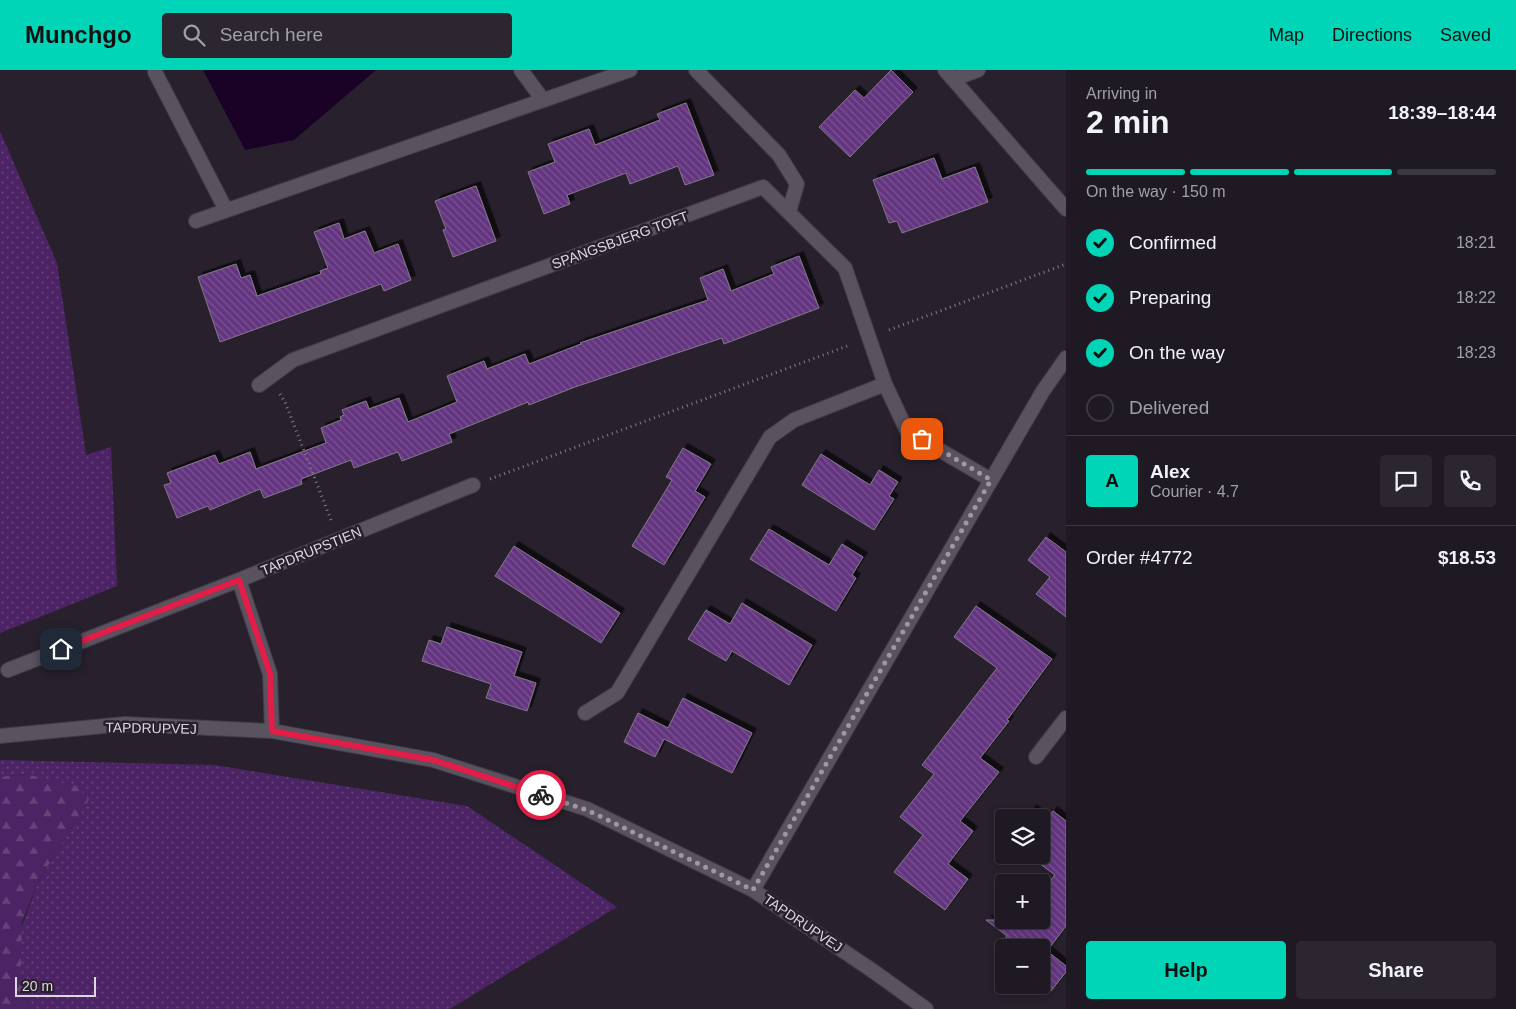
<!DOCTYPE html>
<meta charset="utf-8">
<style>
body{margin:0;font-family:Helvetica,sans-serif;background:#2b262f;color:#f1f3f6;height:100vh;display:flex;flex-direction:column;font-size:19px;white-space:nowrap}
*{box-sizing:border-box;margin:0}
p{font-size:16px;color:#a1a0a5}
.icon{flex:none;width:28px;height:28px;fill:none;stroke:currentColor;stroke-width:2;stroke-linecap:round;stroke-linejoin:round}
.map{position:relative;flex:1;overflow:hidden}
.drawer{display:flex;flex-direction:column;background:#1e1922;width:450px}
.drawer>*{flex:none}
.fabs{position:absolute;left:995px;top:739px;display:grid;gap:10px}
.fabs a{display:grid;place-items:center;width:55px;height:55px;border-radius:5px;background:#1e1922;box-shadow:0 2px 8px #0003,0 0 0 1px #3c3840;font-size:25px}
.scale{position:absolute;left:15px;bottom:12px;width:81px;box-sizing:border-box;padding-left:5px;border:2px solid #dcd8e0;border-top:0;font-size:14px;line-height:18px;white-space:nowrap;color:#dcd8e0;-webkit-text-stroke:4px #28212d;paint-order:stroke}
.pin{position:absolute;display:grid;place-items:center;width:42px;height:42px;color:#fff;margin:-21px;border-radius:10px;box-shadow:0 2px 8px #0006}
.courier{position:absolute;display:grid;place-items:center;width:50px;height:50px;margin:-25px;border:4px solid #e11d48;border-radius:50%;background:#fff;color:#222;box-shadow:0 1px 6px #0007}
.overview em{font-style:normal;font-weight:600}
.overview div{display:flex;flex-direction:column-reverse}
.overview{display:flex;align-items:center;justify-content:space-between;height:85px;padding:0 20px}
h1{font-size:32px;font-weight:600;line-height:38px}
.bar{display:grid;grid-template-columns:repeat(4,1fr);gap:8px 5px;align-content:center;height:60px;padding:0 20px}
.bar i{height:6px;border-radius:4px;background:#3c3840}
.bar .on{background:#00d5b7}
.bar p{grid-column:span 4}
.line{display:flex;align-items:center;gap:12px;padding:0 20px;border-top:1px solid #3c3840}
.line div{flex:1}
.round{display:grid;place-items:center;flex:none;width:52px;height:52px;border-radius:5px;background:#2b262f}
ol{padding:0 20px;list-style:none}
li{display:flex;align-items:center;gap:15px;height:55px}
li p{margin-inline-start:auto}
li .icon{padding:5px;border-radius:50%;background:#00d5b7;color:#111;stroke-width:4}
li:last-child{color:#a1a0a5}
li i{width:28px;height:28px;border:2px solid #3c3840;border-radius:50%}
.cta{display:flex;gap:10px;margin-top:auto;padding:10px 20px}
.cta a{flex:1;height:58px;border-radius:5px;background:#00d5b7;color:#111;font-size:20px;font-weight:600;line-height:58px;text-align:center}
.cta a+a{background:#2b262f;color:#f1f3f6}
header{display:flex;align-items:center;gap:30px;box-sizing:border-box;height:70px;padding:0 25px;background:#00d5b7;color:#111}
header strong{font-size:24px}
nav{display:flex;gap:28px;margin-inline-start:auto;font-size:18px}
.search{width:350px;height:45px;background:#2b262f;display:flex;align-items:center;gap:12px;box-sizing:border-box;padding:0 18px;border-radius:5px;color:#a1a0a5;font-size:19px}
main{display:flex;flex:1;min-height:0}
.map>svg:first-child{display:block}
.grass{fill:url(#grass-dots)}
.forest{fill:url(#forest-firs)}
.water{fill:#190226}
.building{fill:url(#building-back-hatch);stroke:#817987;filter:url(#shadow)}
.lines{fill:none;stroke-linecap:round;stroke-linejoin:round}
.service-casing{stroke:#423c46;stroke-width:16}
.minor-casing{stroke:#423c46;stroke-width:16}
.tertiary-casing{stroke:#423c46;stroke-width:16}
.path{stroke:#827d87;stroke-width:3;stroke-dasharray:1 4;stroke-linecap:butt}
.service{stroke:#59525f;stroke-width:14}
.minor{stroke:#59525f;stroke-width:14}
.tertiary{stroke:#59525f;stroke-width:14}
.done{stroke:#9d98a1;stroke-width:5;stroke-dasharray:0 9}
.route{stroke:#e11d48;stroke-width:6}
.labels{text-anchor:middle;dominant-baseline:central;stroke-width:5;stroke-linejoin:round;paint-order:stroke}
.street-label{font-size:14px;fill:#dcd8e0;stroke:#28212d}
</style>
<header>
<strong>Munchgo</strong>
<div class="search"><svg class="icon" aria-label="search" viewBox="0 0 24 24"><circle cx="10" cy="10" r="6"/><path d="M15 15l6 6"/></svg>Search here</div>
<nav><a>Map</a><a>Directions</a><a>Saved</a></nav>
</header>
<main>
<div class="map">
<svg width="1066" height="939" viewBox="0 0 1066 939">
<defs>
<pattern id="grass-dots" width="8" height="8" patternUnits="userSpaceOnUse" patternTransform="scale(1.25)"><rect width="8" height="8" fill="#4c2364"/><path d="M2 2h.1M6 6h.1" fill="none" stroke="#65427a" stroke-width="1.8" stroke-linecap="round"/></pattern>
<pattern id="forest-firs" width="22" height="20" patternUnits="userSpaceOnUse" patternTransform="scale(1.25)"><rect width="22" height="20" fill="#4c2364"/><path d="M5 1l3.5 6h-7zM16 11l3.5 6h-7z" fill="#65427a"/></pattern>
<pattern id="building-back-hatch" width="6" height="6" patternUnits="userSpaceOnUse" patternTransform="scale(1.25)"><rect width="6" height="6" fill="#643680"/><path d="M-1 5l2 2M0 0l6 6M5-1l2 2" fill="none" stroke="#7a5292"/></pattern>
<filter id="shadow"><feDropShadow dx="4.5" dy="-4.5" stdDeviation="0" flood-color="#0009"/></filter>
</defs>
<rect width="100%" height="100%" fill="#28212d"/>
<!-- grass -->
<path class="grass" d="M 0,61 L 57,193 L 86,385 L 111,377 L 117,516 L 0,563 Z
M 0,690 L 214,695 L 467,736 L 617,837 L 450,939 L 31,939 L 21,901 L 21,859 L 38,812 L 89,730 L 25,704 L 0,707 Z"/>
<!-- forest -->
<path class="forest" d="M 25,704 L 77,716 L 89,730 L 38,812 L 22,852 L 21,900 L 31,939 L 0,939 L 0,707 Z"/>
<!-- water -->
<path class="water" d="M 203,0 L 376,0 L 294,70 L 245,80 Z"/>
<!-- building -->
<path class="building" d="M 891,0 L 913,22 L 850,87 L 819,57 L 855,20 L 864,28 Z
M 686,33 L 714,105 L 685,115 L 678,96 L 630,114 L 626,103 L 567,125 L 570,134 L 544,144 L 528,102 L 555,92 L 548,74 L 589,59 L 595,75 L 660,50 L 657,44 Z
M 934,88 L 942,109 L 975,97 L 988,132 L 902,163 L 897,151 L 889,153 L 873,110 Z
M 476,116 L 496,171 L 453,187 L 443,160 L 446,159 L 435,131 Z
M 339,153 L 344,169 L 365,161 L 374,183 L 398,174 L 411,210 L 384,221 L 381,214 L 220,272 L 198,207 L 236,194 L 241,208 L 250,205 L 257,226 L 321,204 L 320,201 L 328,198 L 314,162 Z
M 799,186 L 819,238 L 724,274 L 722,268 L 575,317 L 529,335 L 528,332 L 449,364 L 452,372 L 402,391 L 398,382 L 354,398 L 351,390 L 301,409 L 302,414 L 264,428 L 260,419 L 210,440 L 208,436 L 177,448 L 164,415 L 171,413 L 167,403 L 215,385 L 219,394 L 250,382 L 256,399 L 326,373 L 321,358 L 341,350 L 340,347 L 344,345 L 342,340 L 366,331 L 369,339 L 399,328 L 408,352 L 457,332 L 447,306 L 484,291 L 487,299 L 525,284 L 529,294 L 581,274 L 580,273 L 708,230 L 700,208 L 723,199 L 731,221 L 774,204 L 771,197 Z
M 683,378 L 711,394 L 695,421 L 705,427 L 664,495 L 632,476 L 672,410 L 666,407 Z
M 821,384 L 870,415 L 879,400 L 898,412 L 889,426 L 894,429 L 874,460 L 802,415 Z
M 769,459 L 829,495 L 842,474 L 863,487 L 852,505 L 856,508 L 836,541 L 750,489 Z
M 1046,467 L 1066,482 L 1066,547 L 1036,524 L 1050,507 L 1028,490 Z
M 514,476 L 620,543 L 601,573 L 495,506 Z
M 742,533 L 812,575 L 789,615 L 732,581 L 726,591 L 688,569 L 706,540 L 730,554 Z
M 976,536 L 1052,589 L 1007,650 L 1009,651 L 980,688 L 999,702 L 960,751 L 973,761 L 948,794 L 968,809 L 945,840 L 894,802 L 923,765 L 900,747 L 934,704 L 922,695 L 997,598 L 954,567 Z
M 447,557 L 522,582 L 514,606 L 536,613 L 527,641 L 486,628 L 491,614 L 422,591 L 429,570 L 441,574 Z
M 683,628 L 752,663 L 732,703 L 664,669 L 655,687 L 624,672 L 638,643 L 668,658 Z
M 1032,739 L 1046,750 L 1053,741 L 1066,751 L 1066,856 L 1047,881 L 1066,896 L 1066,902 L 1051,921 L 1041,913 L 1041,878 L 1004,878 L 1004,884 L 997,879 L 1007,866 L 986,850 L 1041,850 L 1041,822 L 1055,805 L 1028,785 L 1041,785 L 1041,748 L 1026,748 Z"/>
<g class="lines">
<defs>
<path id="service" d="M 521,0 L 543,30
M 696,0 L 779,85 L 797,114 L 789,142
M 155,2 L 226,140
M 196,151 L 630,0"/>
<path id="minor" d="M 945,0 L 1066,139
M 954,9 L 978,0
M 259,315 L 293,290 L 763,117 L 845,198 L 885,314
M 239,510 L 270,604 L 272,661
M 8,600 L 239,510 L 473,415
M 585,643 L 617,623 L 770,367 L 794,350 L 885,314 L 907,361 L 991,410
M 1036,687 L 1066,648"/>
<path id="tertiary" d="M 0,666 L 125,654 L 272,661 L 433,690 L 587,739 L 753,820 L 873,901 L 926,939
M 753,820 L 1043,321 L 1066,288"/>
</defs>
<!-- service casing -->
<use href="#service" class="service-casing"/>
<!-- minor casing -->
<use href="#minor" class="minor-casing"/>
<!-- tertiary casing -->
<use href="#tertiary" class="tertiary-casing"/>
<!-- path -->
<path class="path" d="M 889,260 L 1066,194
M 280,324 L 285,332 L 331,450
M 490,409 L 850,275"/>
<!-- service -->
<use href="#service" class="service"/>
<!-- minor -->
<use href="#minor" class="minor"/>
<!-- tertiary -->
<use href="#tertiary" class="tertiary"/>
</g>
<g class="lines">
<!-- done -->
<path class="done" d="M 541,725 L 587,740 L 753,820 L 991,410 L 922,369"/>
<!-- route -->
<path class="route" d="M 61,579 L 239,510 L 270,604 L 272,661 L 433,690 L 541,725"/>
</g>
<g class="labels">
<!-- street labels -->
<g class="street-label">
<text transform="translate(620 170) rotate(-20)">SPANGSBJERG TOFT</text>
<text transform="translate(311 481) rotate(-22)">TAPDRUPSTIEN</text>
<text transform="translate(151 658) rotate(1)">TAPDRUPVEJ</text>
<text transform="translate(803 853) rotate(34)">TAPDRUPVEJ</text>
</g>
</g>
</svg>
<div class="fabs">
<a><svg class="icon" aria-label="layers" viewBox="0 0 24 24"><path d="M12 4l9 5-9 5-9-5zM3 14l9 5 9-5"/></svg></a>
<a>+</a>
<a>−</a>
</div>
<div class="scale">20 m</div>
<div class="pin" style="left:922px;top:369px;background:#ea580c"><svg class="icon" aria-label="bag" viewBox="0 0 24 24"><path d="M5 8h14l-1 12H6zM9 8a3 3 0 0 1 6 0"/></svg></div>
<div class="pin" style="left:61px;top:579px;background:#1f2937"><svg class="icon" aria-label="home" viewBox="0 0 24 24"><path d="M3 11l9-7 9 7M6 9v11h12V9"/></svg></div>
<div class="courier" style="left:541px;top:725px"><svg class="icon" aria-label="bike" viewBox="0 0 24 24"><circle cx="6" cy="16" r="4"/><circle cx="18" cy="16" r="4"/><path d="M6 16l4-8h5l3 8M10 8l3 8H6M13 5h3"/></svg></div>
</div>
<section class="drawer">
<div class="overview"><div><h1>2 min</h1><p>Arriving in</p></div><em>18:39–18:44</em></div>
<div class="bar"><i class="on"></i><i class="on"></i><i class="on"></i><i></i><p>On the way · 150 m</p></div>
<ol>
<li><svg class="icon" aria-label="check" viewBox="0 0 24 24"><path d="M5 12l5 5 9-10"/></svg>Confirmed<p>18:21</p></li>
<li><svg class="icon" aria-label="check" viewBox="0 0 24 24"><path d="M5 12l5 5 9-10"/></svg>Preparing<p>18:22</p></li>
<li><svg class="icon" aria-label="check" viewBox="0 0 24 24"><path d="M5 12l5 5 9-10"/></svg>On the way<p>18:23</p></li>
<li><i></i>Delivered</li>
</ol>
<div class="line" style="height:90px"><b class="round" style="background:#00d5b7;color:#111">A</b><div><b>Alex</b><p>Courier · 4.7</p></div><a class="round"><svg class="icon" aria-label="chat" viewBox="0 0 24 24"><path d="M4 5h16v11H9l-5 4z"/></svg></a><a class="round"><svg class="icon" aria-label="phone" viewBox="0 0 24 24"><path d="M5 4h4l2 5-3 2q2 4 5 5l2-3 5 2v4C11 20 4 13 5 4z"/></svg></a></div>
<div class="line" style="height:65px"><div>Order #4772</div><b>$18.53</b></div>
<div class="cta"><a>Help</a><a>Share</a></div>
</section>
</main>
